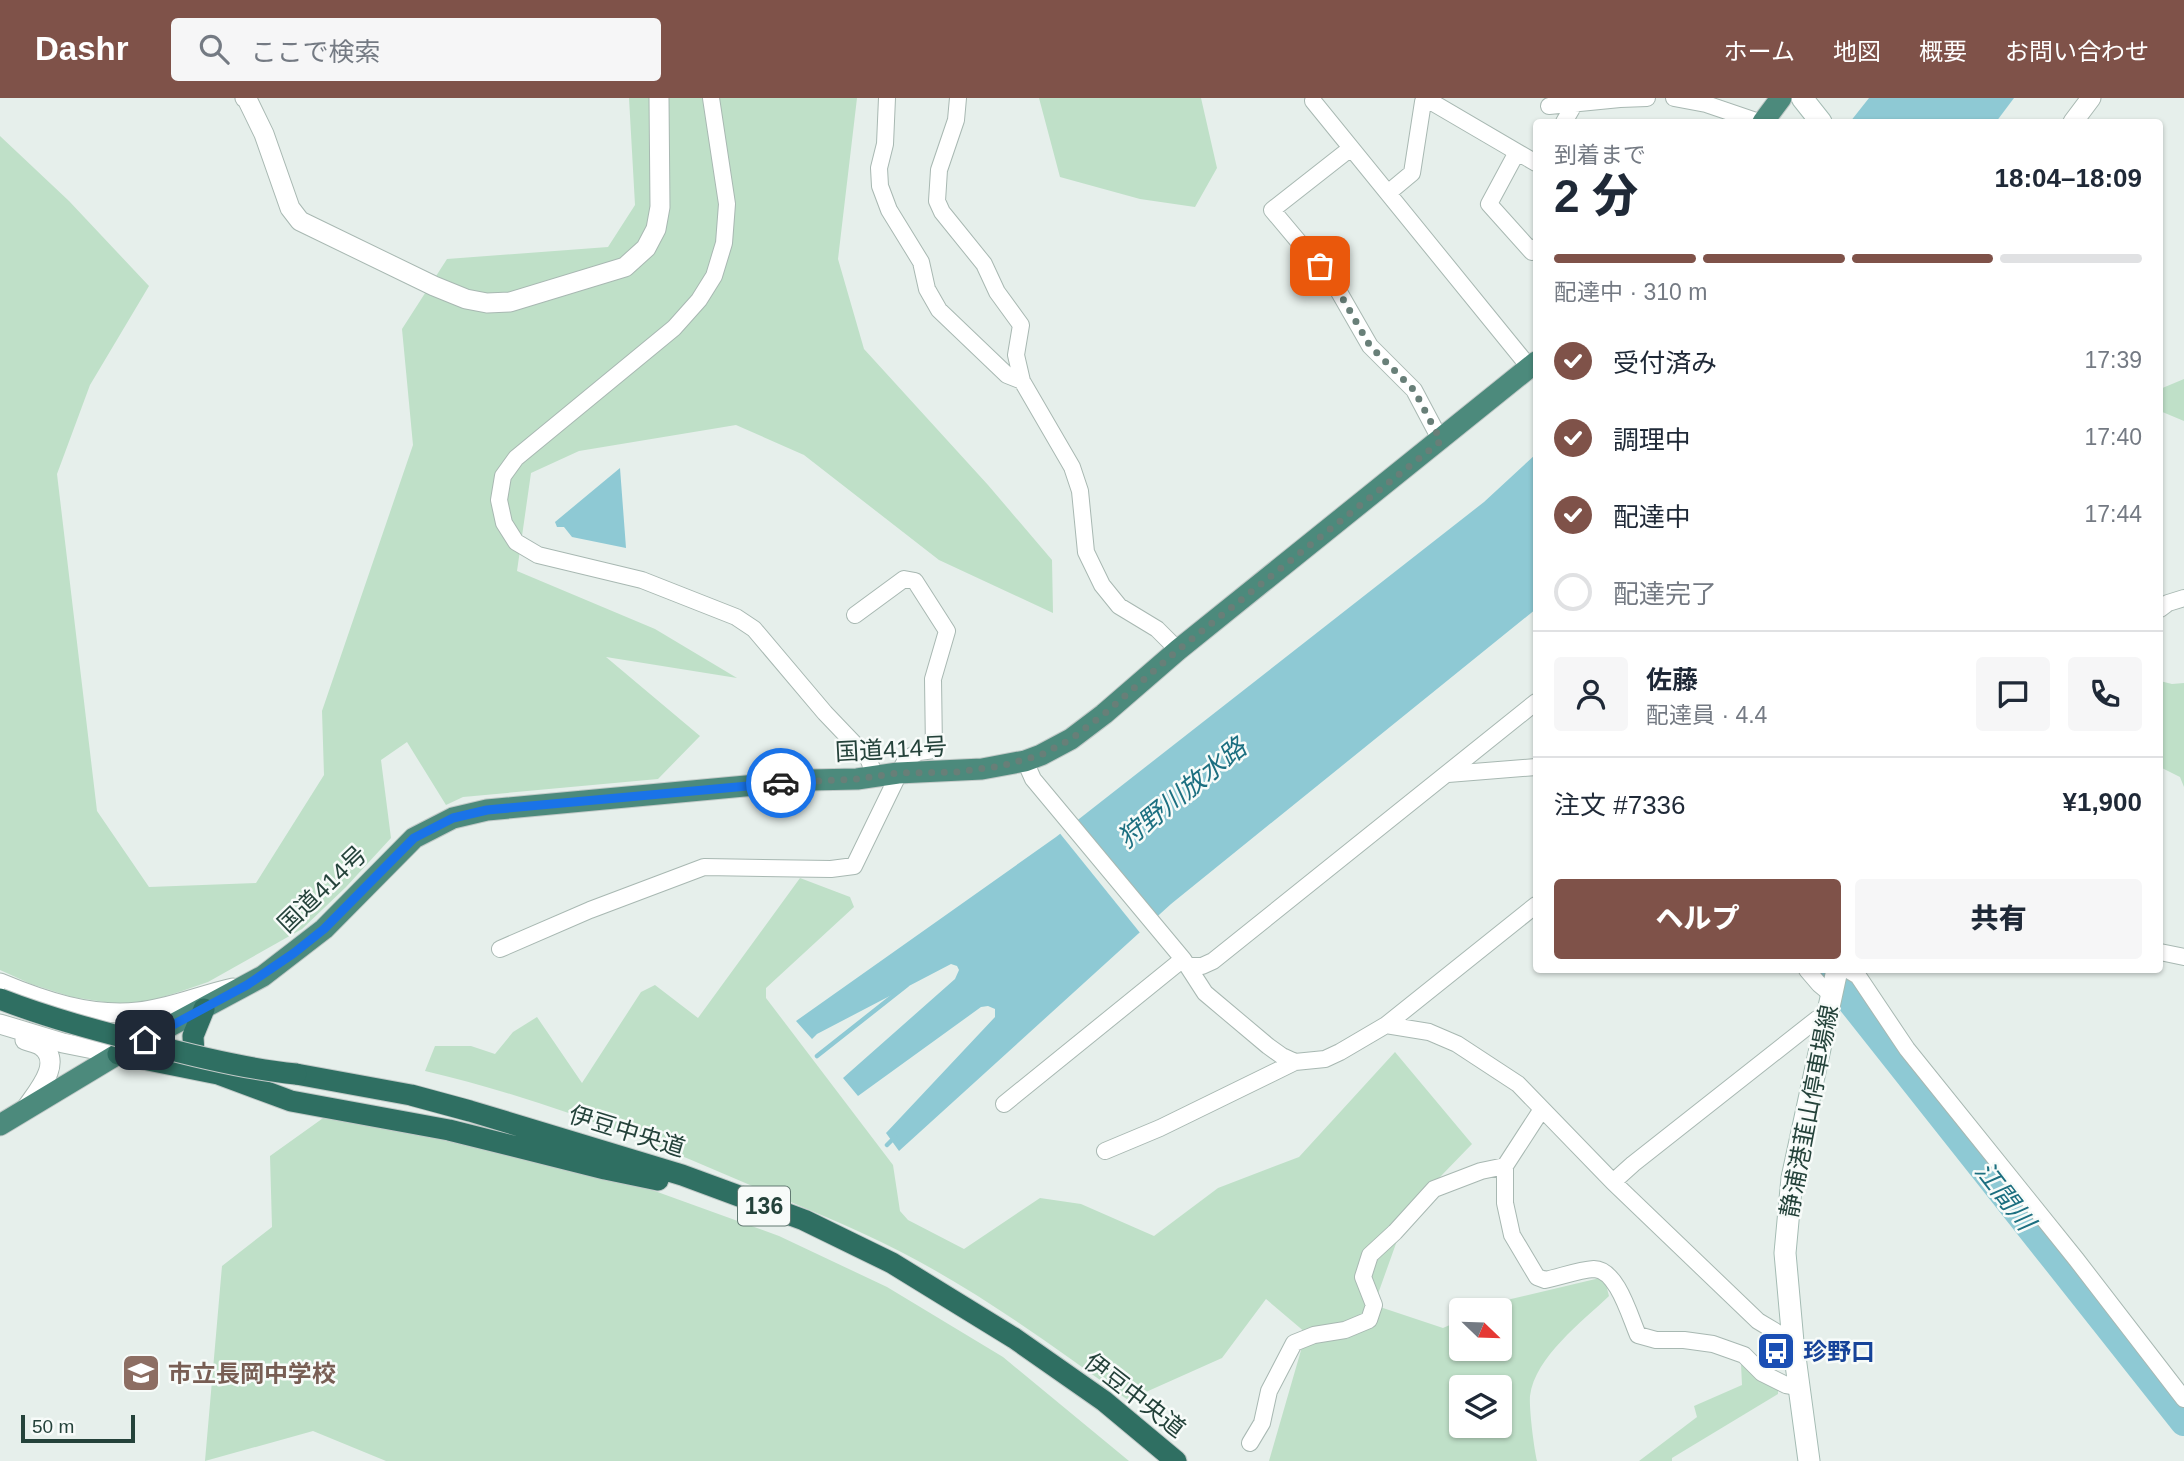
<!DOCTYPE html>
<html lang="ja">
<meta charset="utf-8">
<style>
body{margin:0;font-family:Arial,"Noto Sans JP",sans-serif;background:#f6f6f7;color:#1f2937;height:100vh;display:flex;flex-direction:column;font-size:26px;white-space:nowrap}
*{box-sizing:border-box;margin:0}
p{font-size:23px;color:#747a83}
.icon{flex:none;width:38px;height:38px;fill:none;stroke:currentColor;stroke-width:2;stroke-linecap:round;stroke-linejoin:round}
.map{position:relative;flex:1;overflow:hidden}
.drawer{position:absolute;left:1533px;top:21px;width:630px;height:854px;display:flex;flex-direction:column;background:#fff;border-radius:7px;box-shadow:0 2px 5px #0004}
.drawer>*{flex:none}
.needle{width:46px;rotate:113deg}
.controls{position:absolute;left:1449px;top:1200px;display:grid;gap:14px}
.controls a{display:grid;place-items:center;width:63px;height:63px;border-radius:7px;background:#fff;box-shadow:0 2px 5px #0004;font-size:35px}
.scale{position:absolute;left:21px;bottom:18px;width:114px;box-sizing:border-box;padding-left:7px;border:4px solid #24423a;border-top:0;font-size:19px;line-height:24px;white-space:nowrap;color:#24423a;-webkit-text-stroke:5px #f7fbf9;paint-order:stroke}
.pin{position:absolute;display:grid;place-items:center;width:60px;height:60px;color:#fff;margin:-30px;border-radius:14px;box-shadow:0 4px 10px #0006}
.courier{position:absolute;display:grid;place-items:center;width:70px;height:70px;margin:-35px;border:5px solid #1a73e8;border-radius:50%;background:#fff;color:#222;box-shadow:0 2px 9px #0007}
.headline em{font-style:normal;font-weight:800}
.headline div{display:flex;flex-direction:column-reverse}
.headline{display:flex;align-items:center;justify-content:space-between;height:119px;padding:0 21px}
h1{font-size:46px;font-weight:800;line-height:52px}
.bar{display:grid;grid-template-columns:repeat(4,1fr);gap:10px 7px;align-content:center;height:84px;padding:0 21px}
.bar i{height:9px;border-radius:5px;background:#e0e1e3}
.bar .selected{background:#7f5249}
.bar p{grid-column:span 4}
.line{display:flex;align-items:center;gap:18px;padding:0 21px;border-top:2px solid #e0e1e3}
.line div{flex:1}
.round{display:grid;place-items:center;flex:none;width:74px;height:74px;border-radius:7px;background:#f6f6f7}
ol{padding:0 21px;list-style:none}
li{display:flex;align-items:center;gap:21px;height:77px}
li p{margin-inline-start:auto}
li .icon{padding:7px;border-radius:50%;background:#7f5249;color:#fff;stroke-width:4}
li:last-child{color:#747a83}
li i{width:38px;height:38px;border:4px solid #e0e1e3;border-radius:50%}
.cta{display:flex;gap:14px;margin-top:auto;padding:14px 21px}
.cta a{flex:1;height:80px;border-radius:7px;background:#7f5249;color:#fff;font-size:28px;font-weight:800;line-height:80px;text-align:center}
.cta a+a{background:#f6f6f7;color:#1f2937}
header{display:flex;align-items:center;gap:42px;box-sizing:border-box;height:98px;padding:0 35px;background:#7f5249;color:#fff}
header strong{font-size:33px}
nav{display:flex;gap:38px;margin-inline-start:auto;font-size:24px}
.search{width:490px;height:63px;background:#f6f6f7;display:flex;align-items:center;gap:18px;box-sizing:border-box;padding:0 24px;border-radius:7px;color:#747a83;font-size:26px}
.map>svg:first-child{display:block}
.green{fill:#bfe0c8;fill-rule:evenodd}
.water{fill:#8ec9d4}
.pier{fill:#e6efeb}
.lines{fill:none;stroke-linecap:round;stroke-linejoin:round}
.stream{stroke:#8ec9d4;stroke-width:4.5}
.river{stroke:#8ec9d4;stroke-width:28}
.minor-casing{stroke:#a8b8b2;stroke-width:18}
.tertiary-casing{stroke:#a8b8b2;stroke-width:21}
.secondary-casing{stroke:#a4bbb3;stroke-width:23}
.trunk-casing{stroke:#c2cac8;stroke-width:23}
.motorway-casing{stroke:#c2cac8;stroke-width:23}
.minor{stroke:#fff;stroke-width:16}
.tertiary{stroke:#fff;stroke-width:19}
.secondary{stroke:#fff;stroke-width:21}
.trunk{stroke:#4c8a7c;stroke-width:21}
.motorway{stroke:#2f6f62;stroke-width:21}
.motorway-bridge-casing{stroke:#c2cac8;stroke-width:23;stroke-linecap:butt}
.motorway-bridge{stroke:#2f6f62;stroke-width:21}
.done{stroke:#687f78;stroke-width:7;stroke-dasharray:0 12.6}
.route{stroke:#1a73e8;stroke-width:9}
.labels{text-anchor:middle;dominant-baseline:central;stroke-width:5;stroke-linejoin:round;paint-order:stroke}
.shield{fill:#f7fbf9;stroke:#637a73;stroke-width:2}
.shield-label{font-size:23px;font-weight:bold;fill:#24423a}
.street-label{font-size:24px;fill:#24423a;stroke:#f7fbf9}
.transit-label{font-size:24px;font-weight:bold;fill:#164399;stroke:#f7fbf9;text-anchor:start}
.education-label{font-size:24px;font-weight:bold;fill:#785e54;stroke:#f7fbf9;text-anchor:start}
.water-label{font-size:26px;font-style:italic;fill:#1c6f80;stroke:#f7fbf9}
</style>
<header>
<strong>Dashr</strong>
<div class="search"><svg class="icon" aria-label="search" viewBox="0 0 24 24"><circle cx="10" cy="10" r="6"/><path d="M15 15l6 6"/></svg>ここで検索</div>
<nav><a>ホーム</a><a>地図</a><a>概要</a><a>お問い合わせ</a></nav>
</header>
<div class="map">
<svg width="2184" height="1363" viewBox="0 0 2184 1363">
<rect width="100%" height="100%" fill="#e6efeb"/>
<!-- green -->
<path class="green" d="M 629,0 L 857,0 L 838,161 L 864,251 L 988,387 L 1052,462 L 1053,515 L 939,462 L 804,357 L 736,327 L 579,353 L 531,375 L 517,473 L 655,531 L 737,580 L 606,559 L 700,638 L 658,681 L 463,699 L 446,707 L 407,644 L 381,662 L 391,740 L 346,789 L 302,831 L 208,884 L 182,893 L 143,905 L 111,905 L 72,899 L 31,886 L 0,872 L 0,38 L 69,103 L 149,188 L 90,287 L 57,376 L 97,713 L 149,789 L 256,785 L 324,677 L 322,613 L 413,347 L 402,231 L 447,161 L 608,149 L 635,107 Z
M 1039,0 L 1201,0 L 1217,70 L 1195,109 L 1140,101 L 1060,79 Z
M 2184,281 L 2184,323 L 2160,313 L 2160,291 Z
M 2160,583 L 2172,586 L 2184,585 L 2184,689 L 2180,679 L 2160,669 Z
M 800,780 L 850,799 L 854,809 L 766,890 L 766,900 L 893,1067 L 900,1113 L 908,1122 L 964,1151 L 1040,1100 L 1081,1106 L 1154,1138 L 1218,1090 L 1299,1059 L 1395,954 L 1472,1046 L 1408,1112 L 1374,1207 L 1443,1230 L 1461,1222 L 1461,1251 L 1500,1251 L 1500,1213 L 1484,1213 L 1511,1201 L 1604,1179 L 1609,1198 C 1582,1224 1535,1259 1530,1298 C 1529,1311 1534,1350 1537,1363 L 1269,1363 L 1306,1235 L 1266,1201 L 1222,1260 L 1128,1302 C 1060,1253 993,1204 920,1164 C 865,1134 807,1111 750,1087 C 644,1041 537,999 425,973 L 435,948 L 471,948 L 495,956 L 513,934 L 537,919 L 582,985 L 641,894 L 655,887 L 698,920 ZM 1461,1290 L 1500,1290 L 1500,1328 L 1461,1328 Z
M 340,1008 L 652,1092 L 779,1138 L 887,1189 L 1003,1259 L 1129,1363 L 386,1363 L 313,1333 L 205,1363 L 222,1168 L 272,1129 L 270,1058 Z
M 1741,1266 L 1760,1281 L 1778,1290 L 1778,1296 L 1672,1360 L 1672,1363 L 1639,1363 L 1697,1319 L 1694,1308 L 1742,1287 Z"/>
<!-- water -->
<path class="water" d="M 1869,0 L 2014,0 L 1996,24 L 1850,24 Z
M 1536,356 L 1536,511 L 1171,806 L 899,1053 L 886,1035 L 995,919 L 995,911 L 988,908 L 981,909 L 858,998 L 843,980 L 955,881 L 959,872 L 957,868 L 951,866 L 817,936 L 812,941 L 796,923 L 1056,739 L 1484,404 Z
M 620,370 L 626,450 L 572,439 L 564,429 L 557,429 L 555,424 Z"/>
<!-- pier -->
<path class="pier" d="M 1075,720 L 1158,822 L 1141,836 L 1058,733 Z"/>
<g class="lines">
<!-- stream -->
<path class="stream" d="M 817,958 L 907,887
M 887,1047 L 895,1039"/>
<!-- river -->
<path class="river" d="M 1826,872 L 2184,1324"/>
<defs>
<path id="minor" d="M 711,0 L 727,106 L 724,145 L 714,178 L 699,202 L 674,230 L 516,360 L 503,378 L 499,402 L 504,425 L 516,444 L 538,457 L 642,482 L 736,519 L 754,531 L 825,615 L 868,660 L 875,678
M 887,0 L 885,46 L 879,70 L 880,88 L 889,112 L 921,164 L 927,191 L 939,212 L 1007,277 L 1022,283
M 958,0 L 956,22 L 939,72 L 937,103 L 942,114 L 984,166 L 997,194 L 1021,227 L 1016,257 L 1022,283 L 1072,369 L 1080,393 L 1086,454 L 1102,487 L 1119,508 L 1157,531 L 1178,552
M 1674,0 L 1706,6 L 1759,24
M 1313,3 L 1530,270
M 1549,8 L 1620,1 L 1647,0
M 1564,24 L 1575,5
M 1351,50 L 1272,112 L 1335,187 L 1370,248 L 1414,292 L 1441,343
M 1517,54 L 1489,106 L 1532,154 L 1536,149
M 1388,95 L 1412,75 L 1423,4 L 1430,3 L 1536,65
M 2160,511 L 2168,505 L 2184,500
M 1025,663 L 1033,681 L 1183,861 L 1205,895 L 1268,948 L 1282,958 L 1295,964
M 1448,676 L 1536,669
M 500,851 L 590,812 L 704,769 L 831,771 L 854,768 L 906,661 L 919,654 L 934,652 L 933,581 L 947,533 L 915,483 L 904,481 L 855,517
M 2160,854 L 2184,859
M 1188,868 L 1202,868 L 1213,863 L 1536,604
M 1807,872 L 1819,886 L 1831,896
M 1848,872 L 1858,878 L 1907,951 L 2076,1161 L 2184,1301
M 1386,927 L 1429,934 L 1457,946 L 1518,986 L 1613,1084 L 1758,1223 L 1793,1244
M 1004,1006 L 1183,861
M 1105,1053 L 1160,1030 L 1295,964 L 1325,961 L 1340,954 L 1386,927 L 1536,807
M 1505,1068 L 1505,1105 L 1512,1137 L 1537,1179 L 1545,1182 C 1560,1179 1578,1172 1594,1171 C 1617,1171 1630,1219 1638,1237 L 1656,1242 L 1684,1242 L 1713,1246 L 1744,1257 L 1762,1275 L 1786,1287 L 1798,1289
M 1613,1084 L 1633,1066 L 1817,921 L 1827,918
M 1250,1345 L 1262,1325 L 1269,1293 L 1294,1245 L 1314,1237 L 1345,1232 L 1369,1222 L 1374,1207 L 1363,1179 L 1370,1157 L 1395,1134 L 1434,1091 L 1481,1073 L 1505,1068 L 1542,1011"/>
<path id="tertiary" d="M 245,0 L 247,1 L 264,36 L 290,110 L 300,123 L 434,188 L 466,201 L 487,205 L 510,204 L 625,169 L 646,150 L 656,131 L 660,109 L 659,0
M 2073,24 L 2091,0
M 0,885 C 43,903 90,919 138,914 C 170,911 201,897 233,890
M 0,926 L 63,945 L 118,956
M 25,942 C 30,944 37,945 41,948 C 64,964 37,994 27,1009"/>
<path id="secondary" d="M 1802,0 L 1821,24
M 1809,1363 L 1793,1244 L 1785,1155 L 1792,1080 L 1837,872"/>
<path id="trunk" d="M 1763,24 L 1781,0
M 0,1027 L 118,956 L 263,878 L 324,831 L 414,740 L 453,720 L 487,712 L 810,682 L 857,681 L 898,675 L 982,671 L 1025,663 L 1041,657 L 1071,641 L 1104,616 L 1178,552 L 1536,264"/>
<path id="motorway" d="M 118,956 L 218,976 L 291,1003 L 449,1032 L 605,1071 L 658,1082
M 194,956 L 193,938 L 204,911
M 296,976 L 411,997 L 470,1013 L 682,1077 L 804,1122 L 892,1165 L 1014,1240 L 1104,1303 L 1176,1363"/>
</defs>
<!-- minor casing -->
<use href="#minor" class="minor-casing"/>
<!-- tertiary casing -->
<use href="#tertiary" class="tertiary-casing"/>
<!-- secondary casing -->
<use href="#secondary" class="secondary-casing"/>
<!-- trunk casing -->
<use href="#trunk" class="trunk-casing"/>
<!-- motorway casing -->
<use href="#motorway" class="motorway-casing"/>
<!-- minor -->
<use href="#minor" class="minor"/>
<!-- tertiary -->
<use href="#tertiary" class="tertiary"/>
<!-- secondary -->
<use href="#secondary" class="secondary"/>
<!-- trunk -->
<use href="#trunk" class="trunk"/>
<!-- motorway -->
<use href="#motorway" class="motorway"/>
<defs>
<path id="motorway-bridge" d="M 0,901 C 49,920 98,933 149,946 C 197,959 246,971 296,976"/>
</defs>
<!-- motorway-bridge casing -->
<use href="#motorway-bridge" class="motorway-bridge-casing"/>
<!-- motorway-bridge -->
<use href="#motorway-bridge" class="motorway-bridge"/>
</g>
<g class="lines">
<!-- done -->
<path class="done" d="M 781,685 L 857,681 L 898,675 L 957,674 L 1001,668 L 1041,657 L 1071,641 L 1104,616 L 1178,552 L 1441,343 L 1414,292 L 1370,248 L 1335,187 L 1320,168"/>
<!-- route -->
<path class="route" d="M 145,942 L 247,887 L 294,855 L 324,831 L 414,740 L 453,720 L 487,712 L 781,685"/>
</g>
<!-- icons -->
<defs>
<symbol id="bus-square" viewBox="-11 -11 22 22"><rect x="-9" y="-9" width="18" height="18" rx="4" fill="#1a4fb4" stroke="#f7fbf9"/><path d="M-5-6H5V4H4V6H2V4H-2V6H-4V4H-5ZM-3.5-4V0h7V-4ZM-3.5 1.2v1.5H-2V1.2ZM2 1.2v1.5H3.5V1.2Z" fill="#fff"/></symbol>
<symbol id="school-square" viewBox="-11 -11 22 22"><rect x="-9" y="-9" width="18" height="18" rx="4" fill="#8d6e63" stroke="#f7fbf9"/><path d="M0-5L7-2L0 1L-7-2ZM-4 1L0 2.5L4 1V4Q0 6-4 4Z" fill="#fff"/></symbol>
</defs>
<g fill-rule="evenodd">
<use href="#bus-square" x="1754" y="1231" width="44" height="44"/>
<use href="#school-square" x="119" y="1253" width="44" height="44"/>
</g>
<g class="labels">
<!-- shield labels -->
<rect class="shield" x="738" y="1088.5" width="52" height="39" rx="5"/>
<g class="shield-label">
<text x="764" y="1108">136</text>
</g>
<!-- street labels -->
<g class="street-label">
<text transform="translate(891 651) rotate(-3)">国道414号</text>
<text transform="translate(322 791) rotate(-44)">国道414号</text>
<text transform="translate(1809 1013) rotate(-79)">静浦港韮山停車場線</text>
<text transform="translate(627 1033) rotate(17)">伊豆中央道</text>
<text transform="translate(1135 1297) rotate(38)">伊豆中央道</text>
</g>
<!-- transit labels -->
<g class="transit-label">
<text x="1803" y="1253">珍野口</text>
</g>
<!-- education labels -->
<g class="education-label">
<text x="168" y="1275">市立長岡中学校</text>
</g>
<!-- water labels -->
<g class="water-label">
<text transform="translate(1182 695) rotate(-39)">狩野川放水路</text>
<text transform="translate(2005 1098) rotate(52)">江間川</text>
</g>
</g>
</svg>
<div class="controls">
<a><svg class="needle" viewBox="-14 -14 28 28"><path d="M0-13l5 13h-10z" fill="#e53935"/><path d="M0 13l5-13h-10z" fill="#747a83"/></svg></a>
<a><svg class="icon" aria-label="layers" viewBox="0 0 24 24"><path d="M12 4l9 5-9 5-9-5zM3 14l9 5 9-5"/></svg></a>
</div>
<div class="scale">50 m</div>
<div class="pin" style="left:1320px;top:168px;background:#ea580c"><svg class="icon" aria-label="bag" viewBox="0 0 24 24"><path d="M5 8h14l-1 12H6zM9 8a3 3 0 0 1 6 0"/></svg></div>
<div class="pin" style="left:145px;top:942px;background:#1f2937"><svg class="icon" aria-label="home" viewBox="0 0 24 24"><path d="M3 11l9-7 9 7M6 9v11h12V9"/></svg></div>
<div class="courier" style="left:781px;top:685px"><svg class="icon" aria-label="car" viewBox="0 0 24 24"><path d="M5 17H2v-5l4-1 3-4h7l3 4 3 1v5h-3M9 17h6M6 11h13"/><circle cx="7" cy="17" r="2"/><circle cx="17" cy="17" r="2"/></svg></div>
<section class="drawer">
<div class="headline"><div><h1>2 分</h1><p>到着まで</p></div><em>18:04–18:09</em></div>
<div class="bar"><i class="selected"></i><i class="selected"></i><i class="selected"></i><i></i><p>配達中 · 310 m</p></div>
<ol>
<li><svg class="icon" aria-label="check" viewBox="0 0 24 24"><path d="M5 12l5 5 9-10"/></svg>受付済み<p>17:39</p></li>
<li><svg class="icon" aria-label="check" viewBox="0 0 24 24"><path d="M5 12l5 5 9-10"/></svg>調理中<p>17:40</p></li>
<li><svg class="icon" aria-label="check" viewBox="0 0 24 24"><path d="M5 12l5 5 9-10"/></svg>配達中<p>17:44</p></li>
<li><i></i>配達完了</li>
</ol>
<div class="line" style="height:126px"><a class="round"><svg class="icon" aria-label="person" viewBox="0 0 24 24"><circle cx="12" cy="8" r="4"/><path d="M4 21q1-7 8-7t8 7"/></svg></a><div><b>佐藤</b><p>配達員 · 4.4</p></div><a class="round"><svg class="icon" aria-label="chat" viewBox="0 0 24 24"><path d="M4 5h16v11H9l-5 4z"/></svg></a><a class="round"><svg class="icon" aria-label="phone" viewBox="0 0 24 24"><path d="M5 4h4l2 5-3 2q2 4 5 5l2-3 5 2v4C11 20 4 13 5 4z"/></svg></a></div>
<div class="line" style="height:91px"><div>注文 #7336</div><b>¥1,900</b></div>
<div class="cta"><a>ヘルプ</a><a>共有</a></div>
</section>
</div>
